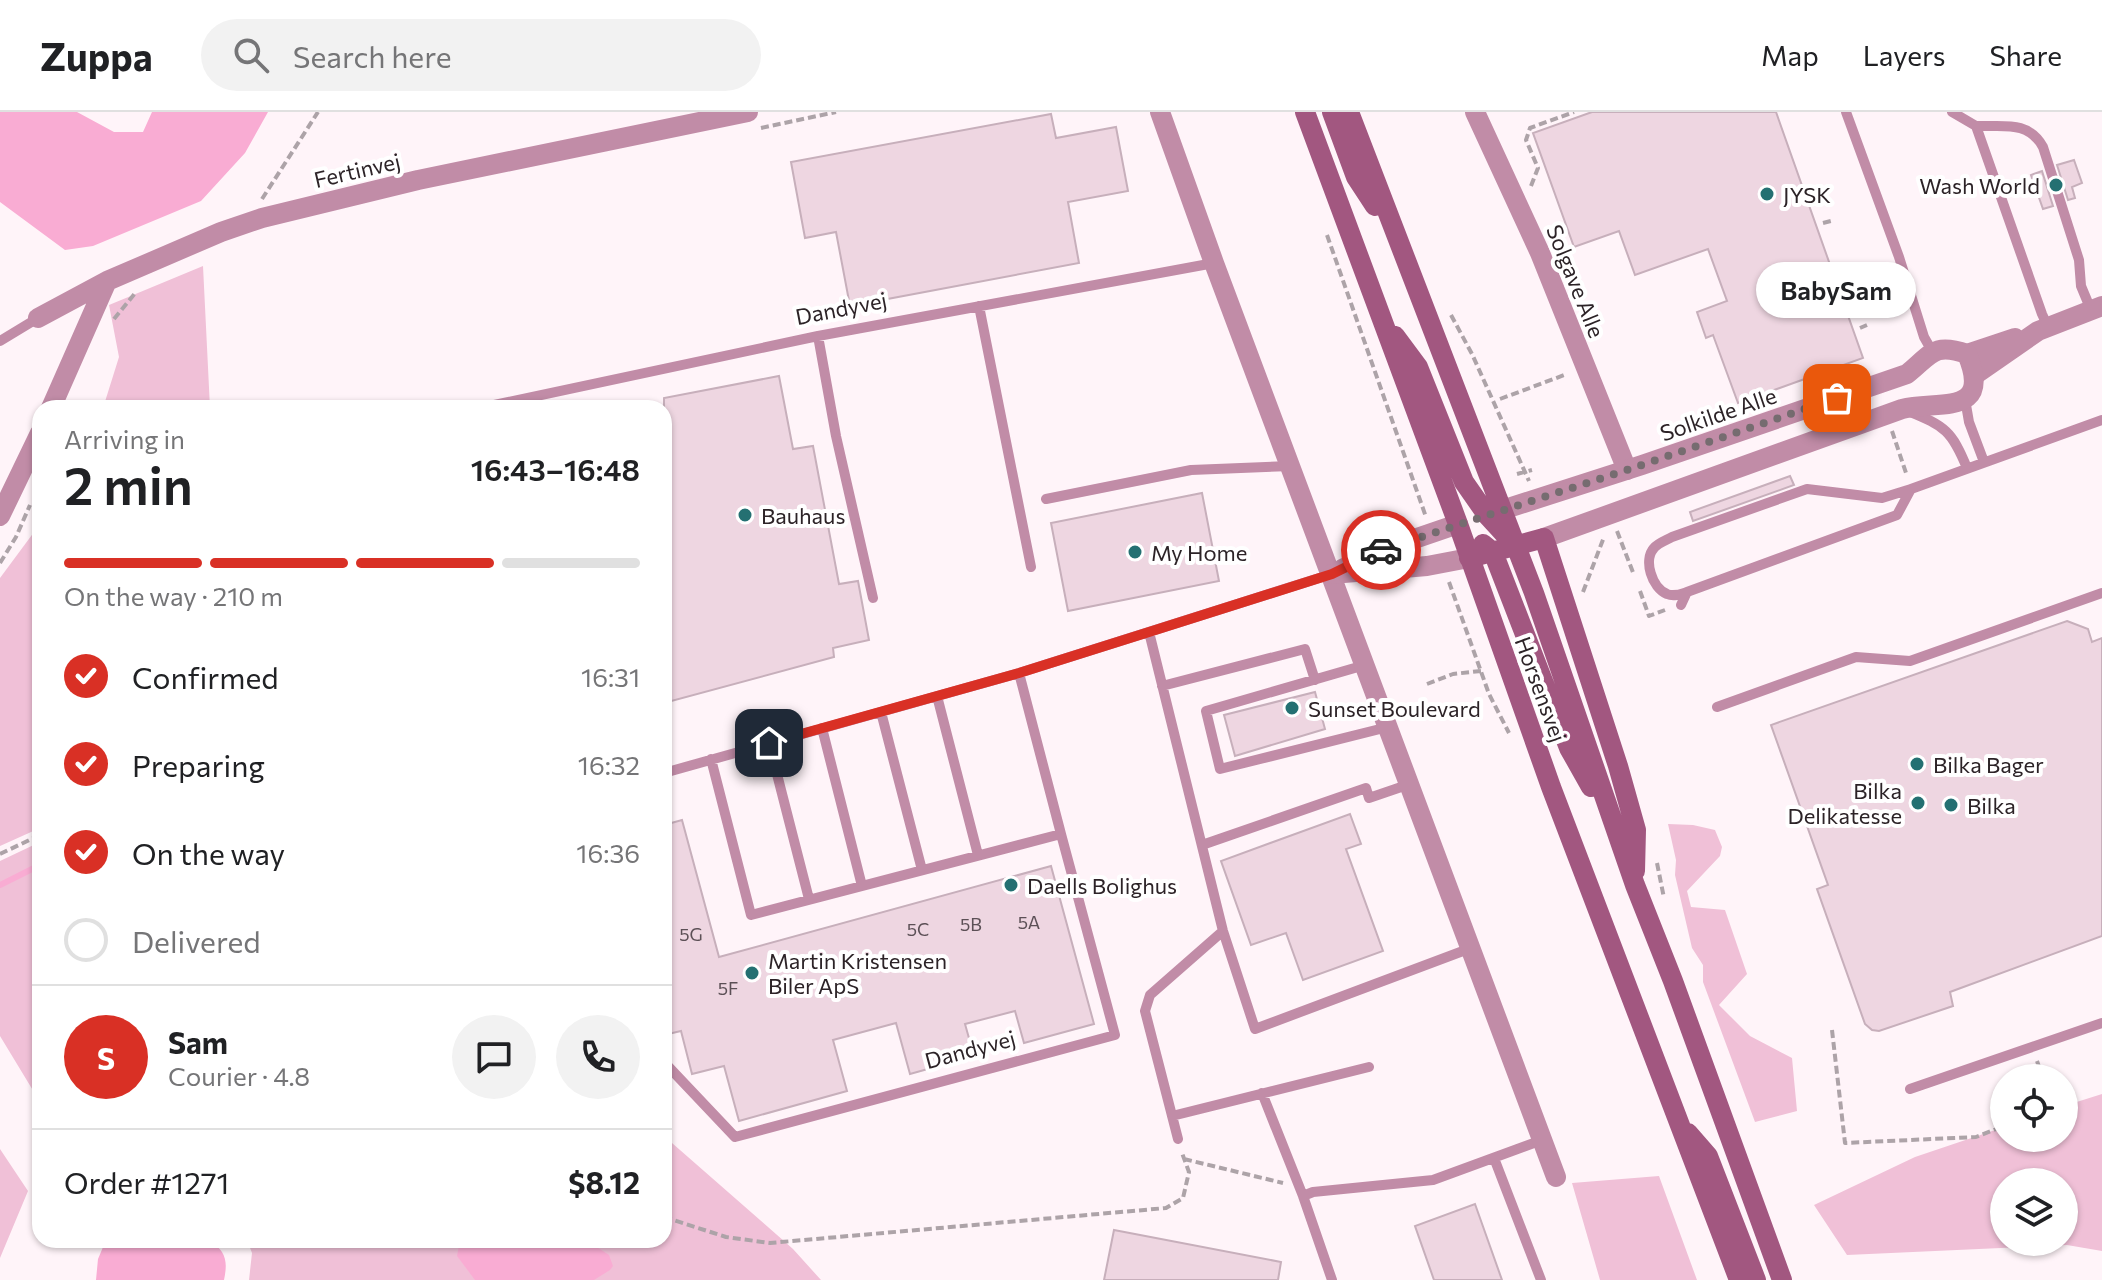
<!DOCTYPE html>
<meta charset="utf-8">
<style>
body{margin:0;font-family:Commissioner,sans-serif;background:#f2f2f2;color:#202124;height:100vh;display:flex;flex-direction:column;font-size:30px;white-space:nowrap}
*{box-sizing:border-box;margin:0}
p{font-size:26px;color:#757577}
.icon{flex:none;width:44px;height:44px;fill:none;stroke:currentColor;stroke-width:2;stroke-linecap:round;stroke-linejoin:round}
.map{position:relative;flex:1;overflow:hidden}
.side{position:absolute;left:32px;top:288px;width:640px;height:848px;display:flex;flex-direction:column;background:#fff;border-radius:24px;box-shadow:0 2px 6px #0004}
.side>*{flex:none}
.tools{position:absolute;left:1990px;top:952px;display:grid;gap:16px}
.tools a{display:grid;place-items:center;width:88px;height:88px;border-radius:50%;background:#fff;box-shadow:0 2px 6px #0004;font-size:40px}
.pin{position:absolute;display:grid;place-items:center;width:68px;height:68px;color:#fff;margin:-34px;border-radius:16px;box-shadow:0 4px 12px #0006}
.courier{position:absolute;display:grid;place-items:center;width:80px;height:80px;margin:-40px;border:6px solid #d93025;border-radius:50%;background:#fff;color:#222;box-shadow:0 2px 10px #0007}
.bubble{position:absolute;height:56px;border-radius:28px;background:#fff;box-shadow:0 2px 6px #0004;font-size:26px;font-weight:600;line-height:56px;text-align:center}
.head em{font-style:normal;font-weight:600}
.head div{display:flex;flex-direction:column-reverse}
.head{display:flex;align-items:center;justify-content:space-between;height:136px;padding:0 32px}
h1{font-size:52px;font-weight:600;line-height:60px}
.bar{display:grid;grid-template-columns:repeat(4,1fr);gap:12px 8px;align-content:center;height:96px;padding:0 32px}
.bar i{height:10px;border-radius:6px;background:#e0e0e0}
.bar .current{background:#d93025}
.bar p{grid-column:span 4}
.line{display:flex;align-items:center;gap:20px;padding:0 32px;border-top:2px solid #e0e0e0}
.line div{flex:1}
.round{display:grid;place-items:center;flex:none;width:84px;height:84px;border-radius:42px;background:#f2f2f2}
ol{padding:0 32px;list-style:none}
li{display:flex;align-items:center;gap:24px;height:88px}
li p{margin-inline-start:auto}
li .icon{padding:8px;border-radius:50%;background:#d93025;color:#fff;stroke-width:4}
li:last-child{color:#757577}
li i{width:44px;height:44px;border:4px solid #e0e0e0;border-radius:50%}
header{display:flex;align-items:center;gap:48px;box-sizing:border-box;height:112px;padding:0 40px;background:#fff;border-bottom:2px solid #e0e0e0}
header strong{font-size:38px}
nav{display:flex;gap:44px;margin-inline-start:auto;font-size:28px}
.search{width:560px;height:72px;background:#f2f2f2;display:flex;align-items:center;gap:20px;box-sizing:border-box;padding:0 28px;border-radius:44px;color:#757577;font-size:30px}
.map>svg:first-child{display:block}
.green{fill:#f0c0d7;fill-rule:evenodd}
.water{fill:#f9acd3}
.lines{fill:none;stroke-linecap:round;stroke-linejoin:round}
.stream{stroke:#f9acd3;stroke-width:6}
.building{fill:#eed6e1;stroke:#c7afbb;stroke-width:2}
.path{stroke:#ada3a8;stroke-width:4;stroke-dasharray:8 4;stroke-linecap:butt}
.service{stroke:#c18ca7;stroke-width:10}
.minor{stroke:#c18ca7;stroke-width:20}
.tertiary{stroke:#c18ca7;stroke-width:20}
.secondary{stroke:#a25780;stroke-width:20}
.done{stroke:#766c70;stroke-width:8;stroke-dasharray:0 14.4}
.route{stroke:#d93025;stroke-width:10}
.poi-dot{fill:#247072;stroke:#fff;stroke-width:3}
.labels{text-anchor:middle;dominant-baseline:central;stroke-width:8;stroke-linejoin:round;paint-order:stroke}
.number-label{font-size:18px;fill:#5c5056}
.street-label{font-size:22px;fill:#2c2327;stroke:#fff}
.poi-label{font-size:22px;fill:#2c2327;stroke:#fff;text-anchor:start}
</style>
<header>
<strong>Zuppa</strong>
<div class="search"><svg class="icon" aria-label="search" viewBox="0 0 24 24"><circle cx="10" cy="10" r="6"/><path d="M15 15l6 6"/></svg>Search here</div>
<nav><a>Map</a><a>Layers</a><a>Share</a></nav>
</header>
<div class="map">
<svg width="2102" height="1168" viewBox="0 0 2102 1168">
<rect width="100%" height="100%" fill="#fff4f9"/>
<!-- green -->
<path class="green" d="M 203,154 L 210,296 L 103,296 L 119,245 L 109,193 Z
M 40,412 L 40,716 L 0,734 L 0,466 Z
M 1668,712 L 1693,713 L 1715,718 L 1722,735 L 1720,744 L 1687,779 L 1691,795 L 1725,798 L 1747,862 L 1719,893 L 1750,924 L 1792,946 L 1797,999 L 1755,1010 L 1703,870 L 1703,853 L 1692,836 L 1675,763 L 1676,748 Z
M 40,730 L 40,990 L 0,924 L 0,749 Z
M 2102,982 L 2102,1139 L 2067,1133 L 1847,1143 L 1814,1093 L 1915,1045 L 2004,1015 L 2004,1026 L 2064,1026 L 2064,994 ZM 2004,1070 L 2064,1070 L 2064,1130 L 2004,1130 Z
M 664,1024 L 793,1137 L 821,1168 L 249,1168 L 252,1141 L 247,1128 L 664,1128 Z
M 0,1037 L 28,1079 L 0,1146 Z
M 1659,1064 L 1697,1168 L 1600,1168 L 1572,1071 Z"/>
<!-- water -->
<path class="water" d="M 0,0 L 77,0 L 114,20 L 143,20 L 152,0 L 268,0 L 245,41 L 201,89 L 93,134 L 65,138 L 0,90 Z
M 106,1128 L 209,1128 C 226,1139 228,1149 224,1168 L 96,1168 L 98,1147 Z
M 460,1128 L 586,1128 L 609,1143 L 613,1154 L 610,1158 L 594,1168 L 475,1168 L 457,1144 Z"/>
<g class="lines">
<!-- stream -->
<path class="stream" d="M 0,773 L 40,753"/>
</g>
<!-- building -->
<path class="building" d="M 1592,0 L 1776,0 L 1863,246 L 1738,291 L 1713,223 L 1706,226 L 1697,200 L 1727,189 L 1708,137 L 1635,163 L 1619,119 L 1574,135 L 1533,21 Z
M 1051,2 L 1056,26 L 1116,15 L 1128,79 L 1068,90 L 1079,151 L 850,194 L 836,120 L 805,126 L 791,50 Z
M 2074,48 L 2082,71 L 2072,75 L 2075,86 L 2068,88 L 2057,53 Z
M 2042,59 L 2053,94 L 2043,97 L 2031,63 Z
M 779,264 L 793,337 L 813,334 L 839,472 L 858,469 L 869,528 L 833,536 L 834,545 L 664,591 L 664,286 Z
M 1790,364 L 1794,373 L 1693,409 L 1690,400 Z
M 1202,381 L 1219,469 L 1068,499 L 1051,411 Z
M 2067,509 L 2088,517 L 2092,530 L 2102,526 L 2102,824 L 1950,880 L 1953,894 L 1879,919 L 1872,918 L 1865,912 L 1817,777 L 1828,773 L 1771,613 Z
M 1315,580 L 1325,617 L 1235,644 L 1224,603 Z
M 1350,702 L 1361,732 L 1346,737 L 1383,839 L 1303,868 L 1286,821 L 1251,833 L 1221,749 Z
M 682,708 L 719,845 L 1051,754 L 1094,912 L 1024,931 L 1015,899 L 965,912 L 974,944 L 910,962 L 896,911 L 833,928 L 847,979 L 739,1009 L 724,954 L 692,962 L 681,919 L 664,923 L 664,713 Z
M 1475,1092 L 1502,1168 L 1434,1168 L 1415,1114 Z
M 1114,1118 L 1281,1150 L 1278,1168 L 1104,1168 Z"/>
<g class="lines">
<!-- path -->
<path class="path" d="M 761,16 L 836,0
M 1531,74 L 1538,56 L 1526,28 L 1530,16 L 1574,0
M 262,87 L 318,0
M 1823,111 L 1831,109
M 1327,123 L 1426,405
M 1842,166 L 1849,163
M 1451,203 L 1472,242 L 1529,369
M 114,207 L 136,180
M 1860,216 L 1867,213
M 1500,287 L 1567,262
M 1892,319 L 1907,364
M 1517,362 L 1532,358
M 1617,419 L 1634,463
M 0,451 L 16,425 L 30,393
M 1449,470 L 1489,582 L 1509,621
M 1640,479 L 1649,504 L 1665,498
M 1583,480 L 1604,425
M 1427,572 L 1453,562 L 1481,559
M 0,742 L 40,723
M 1657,751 L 1664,786
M 1832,918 L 1845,1031 L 1976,1025 L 2004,1014
M 2037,949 L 2043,966
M 1184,1047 L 1283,1071
M 664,1105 L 726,1125 L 770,1131 L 1166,1096 L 1183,1086 L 1189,1060 L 1182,1041"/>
<!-- service -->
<path class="service" d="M 1846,0 L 1899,145 L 1924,225 L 1932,239
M 1952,0 L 1976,14 L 2042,202 L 2048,215
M 1976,14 C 2003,15 2028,8 2043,35 L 2079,148 L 2081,174 L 2091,198
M 979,194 L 1031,455
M 818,224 L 836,324 L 873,486
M 0,229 L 38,206
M 1965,287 L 1969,310 L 1984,350
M 480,296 L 818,224 L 1214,151
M 1908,299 C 1945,314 1952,319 1967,356
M 1046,387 L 1191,358 L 1291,354
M 1687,480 C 1681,482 1674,485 1667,482 C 1652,476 1643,448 1654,436 C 1658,431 1667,428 1672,425 L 1807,377 L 1882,386 L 1911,377
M 1681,493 L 1687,480 L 1897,403 L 1911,377 L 2102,308
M 1149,520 L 1223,819 L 1255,917 L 1471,836
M 1365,553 L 1206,599 L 1220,657 L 1388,615
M 1162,574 L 1305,537 L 1315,568
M 937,584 L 978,743
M 1717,595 L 1856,545 L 1910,549 L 2102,481
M 881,600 L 922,758
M 822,616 L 862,774
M 769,631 L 809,787
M 711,647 L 751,803 L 1061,722 L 1019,561
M 664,661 L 1019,561 L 1332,462
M 1202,733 L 1366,676 L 1369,686 L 1410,672
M 664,950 L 735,1025 L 1115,923 L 1061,722
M 1910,977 L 2102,911
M 1262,981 L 1303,1084
M 1172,1004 L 1369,955
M 1178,1027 L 1145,899 L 1150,883 L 1223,819
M 1494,1046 L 1541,1168
M 1332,1168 L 1303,1084 L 1313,1080 L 1433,1068 L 1542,1028"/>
<!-- minor -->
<path class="minor" d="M 1160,0 L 1214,151 L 1556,1065
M 1475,0 L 1540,141 L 1627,358
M 38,206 L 107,169 L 221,120 L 262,106 L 418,68 L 748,0
M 1967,242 L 2015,226
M 1976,262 L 2038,219 L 2102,194
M 51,296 L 107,169
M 0,404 L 40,321"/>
<!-- tertiary -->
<path class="tertiary" d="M 1502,398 L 1642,353 L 1907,262 C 1931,243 1933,230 1967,242 C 1993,305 1939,288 1902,297 L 1544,426
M 1342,457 L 1382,438 L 1458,412
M 1332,462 L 1427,454 L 1469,446"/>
<!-- secondary -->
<path class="secondary" d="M 1305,0 L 1458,412 L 1551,675 L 1739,1168
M 1332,0 L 1356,65 L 1375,94
M 1349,0 L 1534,481 L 1635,773 L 1673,869 L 1782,1168
M 1395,224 L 1418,255 L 1464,370 L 1487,403 L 1509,427
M 1483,432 L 1493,440 L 1569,636 L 1591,675
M 1469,446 L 1544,426 L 1618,654 L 1636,718 L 1635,759
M 1688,1021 L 1708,1044 L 1756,1168"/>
</g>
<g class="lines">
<!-- done -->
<path class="done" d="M 1381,438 L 1627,358 L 1837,286"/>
<!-- route -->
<path class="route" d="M 769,631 L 1019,561 L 1149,520 L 1332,462 L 1381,438"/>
</g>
<!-- markers -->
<g class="poi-dot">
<circle cx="2056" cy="73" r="8"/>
<circle cx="1767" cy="82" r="8"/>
<circle cx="745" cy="403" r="8"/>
<circle cx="1135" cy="440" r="8"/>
<circle cx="1292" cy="596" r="8"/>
<circle cx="1917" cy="652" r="8"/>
<circle cx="1918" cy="691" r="8"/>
<circle cx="1951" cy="693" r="8"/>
<circle cx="1011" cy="773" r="8"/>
<circle cx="752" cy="861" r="8"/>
</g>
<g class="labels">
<!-- number labels -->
<g class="number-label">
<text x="1029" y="810">5A</text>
<text x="971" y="812">5B</text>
<text x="918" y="817">5C</text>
<text x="691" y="822">5G</text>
<text x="728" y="876">5F</text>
</g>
<!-- street labels -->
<g class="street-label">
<text transform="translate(357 58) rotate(-13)">Fertinvej</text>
<text transform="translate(1576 169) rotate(68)">Solgave Alle</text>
<text transform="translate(841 196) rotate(-11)">Dandyvej</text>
<text transform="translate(1718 302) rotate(-19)">Solkilde Alle</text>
<text transform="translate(1541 577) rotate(70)">Horsensvej</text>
<text transform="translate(970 937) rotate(-15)">Dandyvej</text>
</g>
<!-- poi labels -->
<g class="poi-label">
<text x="2040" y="73" text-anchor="end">Wash World</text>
<text x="1783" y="82">JYSK</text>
<text x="761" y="403">Bauhaus</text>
<text x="1151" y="440">My Home</text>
<text x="1308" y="596">Sunset Boulevard</text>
<text x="1933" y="652">Bilka Bager</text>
<text x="1902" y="678" text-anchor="end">Bilka<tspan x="1902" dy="25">Delikatesse</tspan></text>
<text x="1967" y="693">Bilka</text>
<text x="1027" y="773">Daells Bolighus</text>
<text x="768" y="848">Martin Kristensen<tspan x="768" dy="25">Biler ApS</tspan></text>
</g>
</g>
</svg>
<div class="tools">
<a><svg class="icon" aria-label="locate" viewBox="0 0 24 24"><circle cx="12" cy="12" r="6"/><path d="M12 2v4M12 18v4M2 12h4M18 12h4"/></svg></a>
<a><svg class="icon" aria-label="layers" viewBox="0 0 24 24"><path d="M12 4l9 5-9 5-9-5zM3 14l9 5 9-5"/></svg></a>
</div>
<div class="pin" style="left:1837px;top:286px;background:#ea580c"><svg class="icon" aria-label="bag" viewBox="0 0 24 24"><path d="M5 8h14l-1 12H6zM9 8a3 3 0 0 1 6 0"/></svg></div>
<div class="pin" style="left:769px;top:631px;background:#1f2937"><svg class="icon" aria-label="home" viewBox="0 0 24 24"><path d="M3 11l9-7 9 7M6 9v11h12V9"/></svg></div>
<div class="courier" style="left:1381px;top:438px"><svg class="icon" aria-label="car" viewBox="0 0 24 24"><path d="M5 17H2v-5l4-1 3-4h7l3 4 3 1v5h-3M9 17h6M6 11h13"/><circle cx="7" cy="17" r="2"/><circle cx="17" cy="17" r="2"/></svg></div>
<div class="bubble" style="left:1756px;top:150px;width:160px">BabySam</div>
<section class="side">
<div class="head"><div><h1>2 min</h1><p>Arriving in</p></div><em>16:43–16:48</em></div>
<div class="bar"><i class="current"></i><i class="current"></i><i class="current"></i><i></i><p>On the way · 210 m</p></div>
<ol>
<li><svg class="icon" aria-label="check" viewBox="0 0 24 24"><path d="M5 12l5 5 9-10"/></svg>Confirmed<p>16:31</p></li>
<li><svg class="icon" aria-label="check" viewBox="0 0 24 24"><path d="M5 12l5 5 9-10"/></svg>Preparing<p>16:32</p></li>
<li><svg class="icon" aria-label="check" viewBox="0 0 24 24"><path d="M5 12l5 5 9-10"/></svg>On the way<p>16:36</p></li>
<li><i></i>Delivered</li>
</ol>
<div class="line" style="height:144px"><b class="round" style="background:#d93025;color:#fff">S</b><div><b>Sam</b><p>Courier · 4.8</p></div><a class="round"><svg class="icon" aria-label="chat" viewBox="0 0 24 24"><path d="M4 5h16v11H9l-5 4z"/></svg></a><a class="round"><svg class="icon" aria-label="phone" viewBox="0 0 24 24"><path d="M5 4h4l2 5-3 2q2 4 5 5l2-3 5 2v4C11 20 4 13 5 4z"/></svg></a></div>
<div class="line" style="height:104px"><div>Order #1271</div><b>$8.12</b></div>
</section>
</div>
